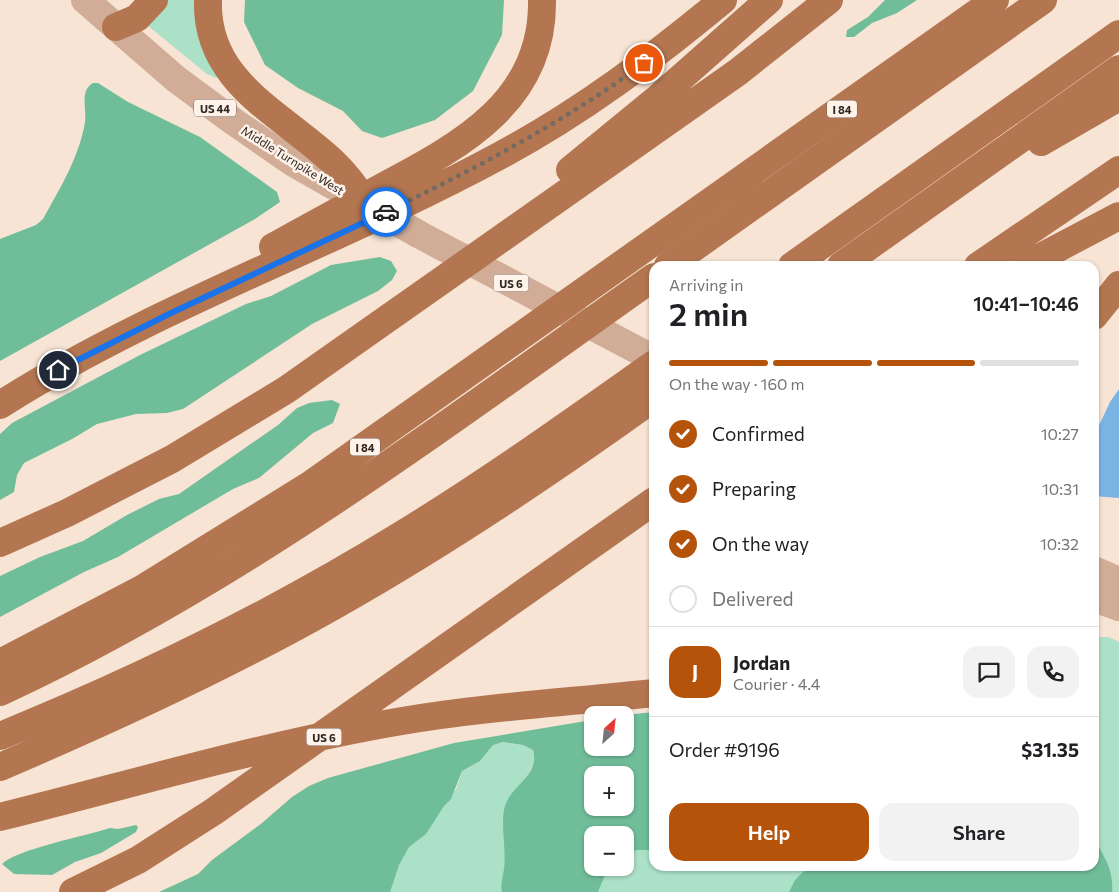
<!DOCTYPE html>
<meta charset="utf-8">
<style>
body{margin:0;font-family:Commissioner,sans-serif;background:#f2f2f2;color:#202124;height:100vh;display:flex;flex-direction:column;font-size:19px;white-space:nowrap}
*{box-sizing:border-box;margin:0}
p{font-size:16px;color:#757577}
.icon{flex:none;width:28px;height:28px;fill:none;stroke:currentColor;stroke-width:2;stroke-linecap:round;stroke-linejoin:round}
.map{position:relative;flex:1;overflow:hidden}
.panel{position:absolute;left:649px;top:261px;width:450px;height:610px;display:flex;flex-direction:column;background:#fff;border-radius:15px;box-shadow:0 1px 4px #0004}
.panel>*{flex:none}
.needle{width:32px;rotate:27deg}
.controls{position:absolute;left:584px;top:706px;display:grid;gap:10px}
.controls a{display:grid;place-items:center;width:50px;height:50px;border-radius:10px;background:#fff;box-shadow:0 1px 4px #0004;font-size:25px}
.pin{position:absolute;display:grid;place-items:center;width:42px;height:42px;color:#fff;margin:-21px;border:2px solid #fff;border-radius:50%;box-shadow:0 1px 5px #0007}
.courier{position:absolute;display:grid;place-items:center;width:50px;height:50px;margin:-25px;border:4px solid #1a73e8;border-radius:50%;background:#fff;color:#222;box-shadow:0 1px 6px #0007}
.head em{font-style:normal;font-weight:600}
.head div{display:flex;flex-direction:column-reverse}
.head{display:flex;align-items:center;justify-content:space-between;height:85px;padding:0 20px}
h1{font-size:32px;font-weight:600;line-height:38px}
.bar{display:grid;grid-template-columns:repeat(4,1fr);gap:8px 5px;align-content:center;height:60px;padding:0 20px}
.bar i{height:6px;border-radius:4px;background:#e0e0e0}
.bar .on{background:#b45309}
.bar p{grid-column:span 4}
.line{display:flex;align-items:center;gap:12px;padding:0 20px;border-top:1px solid #e0e0e0}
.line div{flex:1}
.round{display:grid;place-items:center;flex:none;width:52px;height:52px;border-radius:15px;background:#f2f2f2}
ol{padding:0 20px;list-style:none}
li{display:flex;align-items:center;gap:15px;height:55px}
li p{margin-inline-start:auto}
li .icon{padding:5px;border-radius:50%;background:#b45309;color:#fff;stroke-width:4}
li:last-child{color:#757577}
li i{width:28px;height:28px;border:2px solid #e0e0e0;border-radius:50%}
.cta{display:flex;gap:10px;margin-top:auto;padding:10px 20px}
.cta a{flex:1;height:58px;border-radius:15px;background:#b45309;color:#fff;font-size:20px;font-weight:600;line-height:58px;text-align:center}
.cta a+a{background:#f2f2f2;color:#202124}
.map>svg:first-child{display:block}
.green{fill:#abe1c6;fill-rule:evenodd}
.forest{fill:#70bd99;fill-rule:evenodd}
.water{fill:#7ab4e5}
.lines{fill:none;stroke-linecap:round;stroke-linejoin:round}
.primary{stroke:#d1ad97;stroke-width:28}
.highway{stroke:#b37651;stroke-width:28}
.done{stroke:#766a61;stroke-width:5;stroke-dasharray:0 9}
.route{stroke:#1a73e8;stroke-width:6}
.labels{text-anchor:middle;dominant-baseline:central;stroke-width:5;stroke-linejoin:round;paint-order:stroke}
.shield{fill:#fef2e9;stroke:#6e655e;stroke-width:1}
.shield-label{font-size:11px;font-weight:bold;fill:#302923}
.street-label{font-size:12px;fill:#302923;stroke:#fef2e9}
</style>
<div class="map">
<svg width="1119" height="892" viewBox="0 0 1119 892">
<rect width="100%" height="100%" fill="#f7e4d4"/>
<!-- green -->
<path class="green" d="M 165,0 L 200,0 L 218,76 L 216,78 L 207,74 L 147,25 Z
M 1099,637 L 1109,637 L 1119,642 L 1119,892 L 219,892 L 456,790 L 462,771 L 480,761 L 493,745 L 503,742 L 523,745 L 533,750 C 537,766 528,774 519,786 L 592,808 L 625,808 L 654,774 L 654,866 L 1094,866 L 1094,640 ZM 592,835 L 625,835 L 625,868 L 592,868 Z"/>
<!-- forest -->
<path class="forest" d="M 245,0 L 504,0 L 502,35 L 473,91 L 435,120 L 382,138 L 362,131 L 343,111 L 298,88 L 265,65 L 244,22 Z
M 885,0 L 917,0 L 897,13 L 872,23 L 854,37 L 846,37 L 847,30 L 868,17 Z
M 93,83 L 98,83 L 128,102 L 200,137 L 277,192 L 280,202 L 255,219 L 0,361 L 0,239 L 36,225 L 43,219 C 60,188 79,158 85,122 C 87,109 79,91 93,83 Z
M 380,257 L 391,261 L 397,271 L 392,280 L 378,291 L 312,324 L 183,409 L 167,413 L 136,414 L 97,424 L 72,439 L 24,463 L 17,475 L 14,492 L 0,500 L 0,434 L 12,423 L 140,355 L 246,304 L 271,296 L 331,265 Z
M 332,400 L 340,404 L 333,423 L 313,433 L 259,478 L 233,489 L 118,557 L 84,572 L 0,617 L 0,576 L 40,557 L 83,541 L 127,515 L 159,499 L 179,494 L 278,425 L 297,408 L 309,403 Z
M 1094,698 L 1096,704 L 1095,746 L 1099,778 L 1094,809 Z
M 654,712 L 654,850 L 636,850 L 625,859 L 625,835 L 592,835 L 592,868 L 615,868 L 604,877 L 598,892 L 502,892 C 500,885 503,877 504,869 C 507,850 499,820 506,803 C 514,784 540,774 533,750 L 523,745 L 503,742 L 493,745 L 480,761 L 462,771 L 451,799 L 444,806 L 426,834 L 409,847 L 399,865 L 390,892 L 159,892 L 198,874 L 212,860 L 262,823 L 292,797 L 309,786 L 328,778 L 454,743 L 592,720 L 592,748 L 625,748 L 624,715 ZM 592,775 L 625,775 L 625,808 L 592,808 Z
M 136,825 L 138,827 L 136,832 L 101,853 L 75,862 L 52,875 L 14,874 L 2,864 C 17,849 86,836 110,828 L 118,829 Z
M 1094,837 C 1103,857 1114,868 1112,892 L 789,892 L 795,880 L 809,866 L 1094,866 Z"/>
<!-- water -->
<path class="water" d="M 1119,389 L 1119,498 L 1094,496 L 1094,436 L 1110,402 Z"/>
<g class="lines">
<!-- primary -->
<path class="primary" d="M 85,0 L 176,79 L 230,119 L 292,162 L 420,235 L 654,359
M 1094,570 L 1119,581
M 1094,598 L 1119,607"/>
<!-- highway -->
<path class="highway" d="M 208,0 C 205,82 281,113 332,161 C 346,174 357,189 368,206
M 116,27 L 137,18 L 154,0
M 1041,142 L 1119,97
M 570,170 L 658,98 L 769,0
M 273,247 C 310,226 348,206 386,185 C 463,144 544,100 542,0
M 668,266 L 1043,0
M 792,266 L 1119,34
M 841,266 L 1119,69
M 978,266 L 1119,170
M 1024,266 L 1119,216
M 1094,316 L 1119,285
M 0,405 C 157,305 337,244 501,155 C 581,112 653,58 723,0
M 0,543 L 67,513 L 172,459 L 286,390 L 738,72 L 829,0
M 0,663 L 142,589 L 310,485 L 995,0
M 0,692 C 236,583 443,426 654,277
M 0,736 C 138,680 275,613 403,534 C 489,481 571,423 654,364
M 0,767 C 115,718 228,666 337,604 C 447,542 551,472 654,398
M 0,817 C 133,784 266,744 402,721 C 485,707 570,702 654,693
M 73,892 L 138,860 L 213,812 L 654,501"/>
</g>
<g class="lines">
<!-- done -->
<path class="done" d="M 386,212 C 476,168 563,123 644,63"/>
<!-- route -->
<path class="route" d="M 58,370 L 169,314 L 386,212"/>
</g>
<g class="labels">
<!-- shield labels -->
<g class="shield">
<rect x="194" y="99.5" width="42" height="17" rx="4"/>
<rect x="827" y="100.5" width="30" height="17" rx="4"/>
<rect x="493.5" y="274.5" width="35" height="17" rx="4"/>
<rect x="350" y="438.5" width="30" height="17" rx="4"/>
<rect x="306.5" y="728.5" width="35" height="17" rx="4"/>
</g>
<g class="shield-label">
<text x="215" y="108">US 44</text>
<text x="842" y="109">I 84</text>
<text x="511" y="283">US 6</text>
<text x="365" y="447">I 84</text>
<text x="324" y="737">US 6</text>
</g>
<!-- street labels -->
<g class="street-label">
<text transform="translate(293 160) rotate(32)">Middle Turnpike West</text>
</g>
</g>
</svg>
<div class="controls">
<a><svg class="needle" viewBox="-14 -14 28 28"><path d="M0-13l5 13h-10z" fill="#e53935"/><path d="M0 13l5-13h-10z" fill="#757577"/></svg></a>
<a>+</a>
<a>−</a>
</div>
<div class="pin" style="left:644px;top:63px;background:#ea580c"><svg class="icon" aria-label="bag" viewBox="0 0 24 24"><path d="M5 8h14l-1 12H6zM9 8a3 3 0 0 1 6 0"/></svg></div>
<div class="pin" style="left:58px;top:370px;background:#1f2937"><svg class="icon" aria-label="home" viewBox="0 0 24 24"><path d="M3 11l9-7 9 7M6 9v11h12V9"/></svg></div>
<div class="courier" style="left:386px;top:212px"><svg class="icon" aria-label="car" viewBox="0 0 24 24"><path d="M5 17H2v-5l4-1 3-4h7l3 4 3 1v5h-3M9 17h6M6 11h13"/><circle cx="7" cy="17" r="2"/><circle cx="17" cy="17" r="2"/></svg></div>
<section class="panel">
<div class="head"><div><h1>2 min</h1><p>Arriving in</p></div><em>10:41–10:46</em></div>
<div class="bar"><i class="on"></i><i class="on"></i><i class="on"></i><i></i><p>On the way · 160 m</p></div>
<ol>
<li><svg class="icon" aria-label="check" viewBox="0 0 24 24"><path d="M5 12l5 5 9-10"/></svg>Confirmed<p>10:27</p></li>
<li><svg class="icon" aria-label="check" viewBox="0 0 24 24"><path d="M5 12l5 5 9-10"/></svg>Preparing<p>10:31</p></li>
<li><svg class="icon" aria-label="check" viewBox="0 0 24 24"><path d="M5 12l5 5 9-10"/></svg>On the way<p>10:32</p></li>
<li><i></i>Delivered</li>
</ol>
<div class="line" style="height:90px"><b class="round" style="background:#b45309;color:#fff">J</b><div><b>Jordan</b><p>Courier · 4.4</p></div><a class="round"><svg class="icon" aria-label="chat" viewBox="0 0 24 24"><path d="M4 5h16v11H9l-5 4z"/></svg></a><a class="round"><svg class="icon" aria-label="phone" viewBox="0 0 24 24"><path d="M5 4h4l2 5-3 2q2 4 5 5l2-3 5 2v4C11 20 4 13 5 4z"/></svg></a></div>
<div class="line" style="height:65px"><div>Order #9196</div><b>$31.35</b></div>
<div class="cta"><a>Help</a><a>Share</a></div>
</section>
</div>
